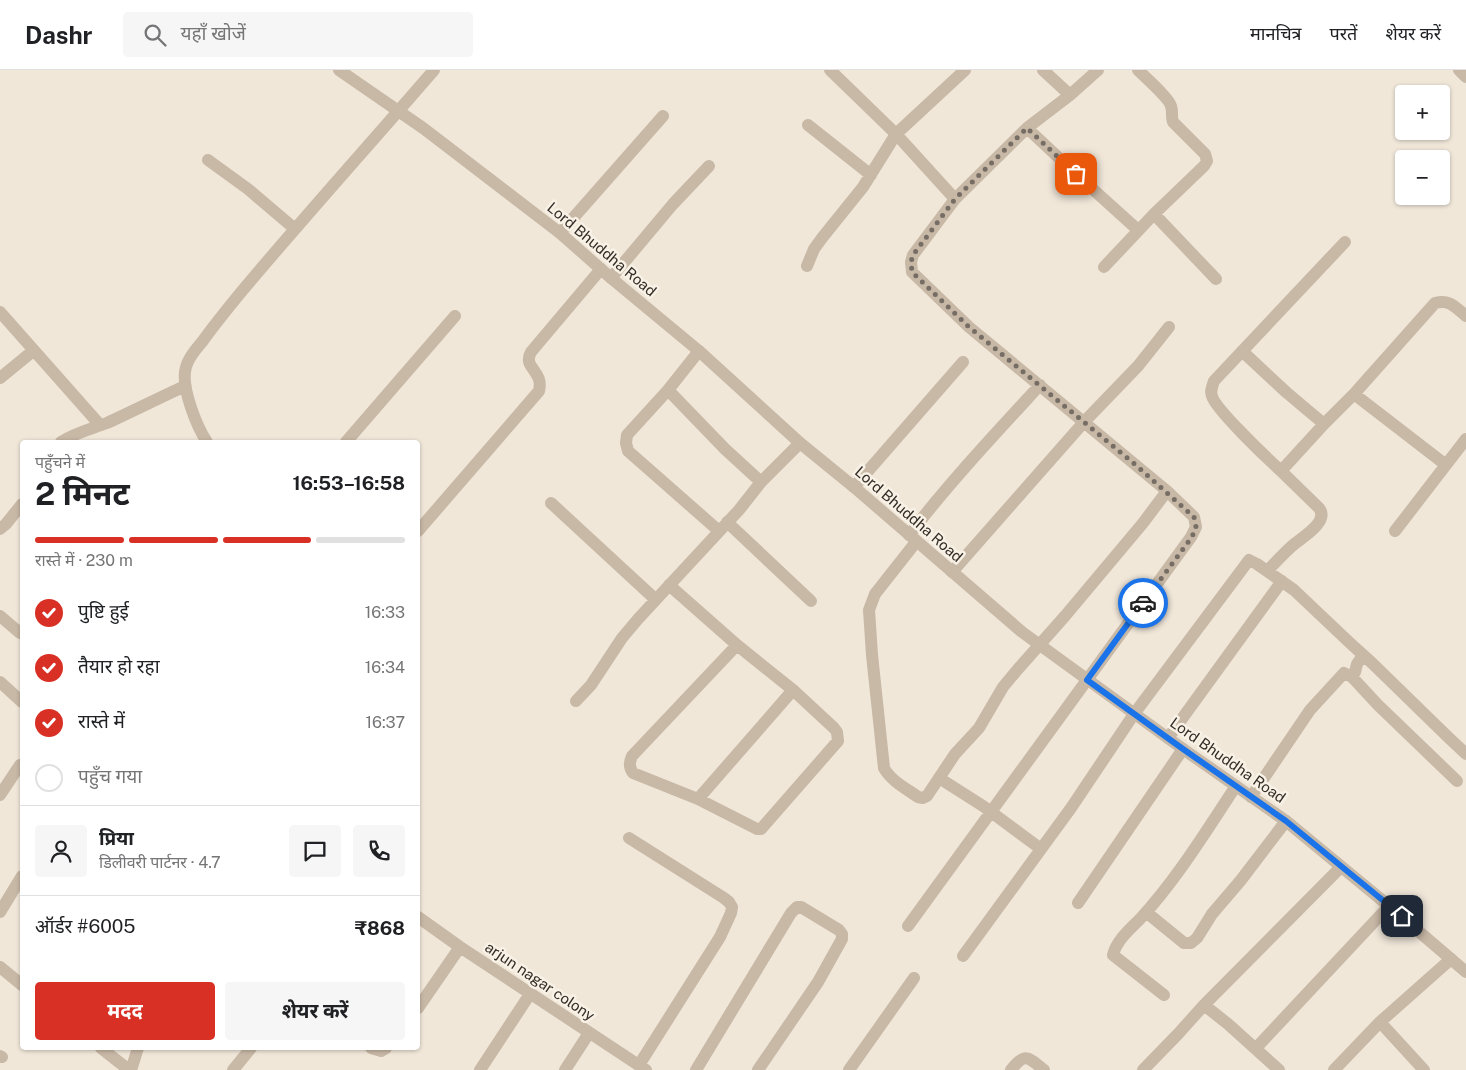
<!DOCTYPE html>
<html lang="hi">
<meta charset="utf-8">
<style>
body{margin:0;font-family:"Public Sans","Noto Sans Devanagari",sans-serif;background:#f6f6f6;color:#202124;height:100vh;display:flex;flex-direction:column;font-size:19px;white-space:nowrap}
*{box-sizing:border-box;margin:0}
p{font-size:16px;color:#757577}
.icon{flex:none;width:28px;height:28px;fill:none;stroke:currentColor;stroke-width:2;stroke-linecap:round;stroke-linejoin:round}
.map{position:relative;flex:1;overflow:hidden}
.drawer{position:absolute;left:20px;top:370px;width:400px;height:610px;display:flex;flex-direction:column;background:#fff;border-radius:5px;box-shadow:0 1px 4px #0004}
.drawer>*{flex:none}
.controls{position:absolute;left:1395px;top:15px;display:grid;gap:10px}
.controls a{display:grid;place-items:center;width:55px;height:55px;border-radius:5px;background:#fff;box-shadow:0 1px 4px #0004;font-size:25px}
.pin{position:absolute;display:grid;place-items:center;width:42px;height:42px;color:#fff;margin:-21px;border-radius:10px;box-shadow:0 2px 8px #0006}
.courier{position:absolute;display:grid;place-items:center;width:50px;height:50px;margin:-25px;border:4px solid #1a73e8;border-radius:50%;background:#fff;color:#222;box-shadow:0 1px 6px #0007}
.summary em{font-style:normal;font-weight:700}
.summary div{display:flex;flex-direction:column-reverse}
.summary{display:flex;align-items:center;justify-content:space-between;height:85px;padding:0 15px}
h1{font-size:32px;font-weight:700;line-height:38px}
.bar{display:grid;grid-template-columns:repeat(4,1fr);gap:8px 5px;align-content:center;height:60px;padding:0 15px}
.bar i{height:6px;border-radius:4px;background:#e0e0e0}
.bar .active{background:#d93025}
.bar p{grid-column:span 4}
.line{display:flex;align-items:center;gap:12px;padding:0 15px;border-top:1px solid #e0e0e0}
.line div{flex:1}
.round{display:grid;place-items:center;flex:none;width:52px;height:52px;border-radius:5px;background:#f6f6f6}
ol{padding:0 15px;list-style:none}
li{display:flex;align-items:center;gap:15px;height:55px}
li p{margin-inline-start:auto}
li .icon{padding:5px;border-radius:50%;background:#d93025;color:#fff;stroke-width:4}
li:last-child{color:#757577}
li i{width:28px;height:28px;border:2px solid #e0e0e0;border-radius:50%}
.cta{display:flex;gap:10px;margin-top:auto;padding:10px 15px}
.cta a{flex:1;height:58px;border-radius:5px;background:#d93025;color:#fff;font-size:20px;font-weight:700;line-height:58px;text-align:center}
.cta a+a{background:#f6f6f6;color:#202124}
header{display:flex;align-items:center;gap:30px;box-sizing:border-box;height:70px;padding:0 25px;background:#fff;border-bottom:1px solid #e0e0e0}
header strong{font-size:24px}
nav{display:flex;gap:28px;margin-inline-start:auto;font-size:18px}
.search{width:350px;height:45px;background:#f6f6f6;display:flex;align-items:center;gap:12px;box-sizing:border-box;padding:0 18px;border-radius:5px;color:#757577;font-size:19px}
.map>svg:first-child{display:block}
.lines{fill:none;stroke-linecap:round;stroke-linejoin:round}
.minor{stroke:#c8b8a6;stroke-width:12}
.tertiary{stroke:#c8b8a6;stroke-width:12}
.done{stroke:#766d65;stroke-width:5;stroke-dasharray:0 9}
.route{stroke:#1a73e8;stroke-width:6}
.labels{text-anchor:middle;dominant-baseline:central;stroke-width:5;stroke-linejoin:round;paint-order:stroke}
.street-label{font-size:15px;fill:#342c27;stroke:#f8f1e5}
</style>
<header>
<strong>Dashr</strong>
<div class="search"><svg class="icon" aria-label="search" viewBox="0 0 24 24"><circle cx="10" cy="10" r="6"/><path d="M15 15l6 6"/></svg>यहाँ खोजें</div>
<nav><a>मानचित्र</a><a>परतें</a><a>शेयर करें</a></nav>
</header>
<div class="map">
<svg width="1466" height="1000" viewBox="0 0 1466 1000">
<rect width="100%" height="100%" fill="#f0e7d9"/>
<g class="lines">
<!-- minor -->
<path class="minor" d="M 830,0 L 896,64 L 955,129
M 1043,0 L 1070,25
M 1098,0 L 1070,25 L 1027,58 L 1076,104 L 1138,160
M 808,55 L 871,105
M 208,90 L 248,119 L 295,159
M 1154,144 L 1216,209
M 560,163 L 663,46
M 1345,172 L 1214,311 C 1212,317 1210,321 1212,326 C 1215,339 1269,390 1281,401 L 1324,354 L 1354,324 L 1435,233 C 1450,229 1455,237 1466,246
M 807,196 L 814,179 L 822,168 L 863,117 L 896,64 L 965,0
M 1104,197 L 1154,144 L 1204,96 L 1207,91 L 1205,84 L 1173,52 C 1171,47 1173,42 1171,36 C 1169,28 1145,7 1138,0
M 611,208 L 673,134 L 709,96
M 0,242 L 100,355
M 699,281 L 668,320 L 627,365 L 626,373 L 628,381 L 719,461
M 1242,281 L 1286,322 L 1324,354
M 0,308 L 33,281
M 668,320 L 725,379 L 761,412
M 1354,324 L 1446,395
M 61,372 C 75,363 91,359 107,353 C 133,341 159,328 185,316
M 207,372 C 197,357 180,316 186,297 C 188,288 196,279 202,272 C 215,254 228,238 242,221 C 305,146 370,74 434,0
M 346,372 L 455,246
M 854,417 L 963,292
M 551,433 L 655,529
M 727,452 L 811,531
M 0,459 L 6,454 L 22,434
M 418,461 L 539,321 C 544,300 522,298 531,282 L 601,199
M 1395,461 L 1466,369
M 909,465 C 949,413 995,364 1040,315
M 916,472 L 875,524 L 869,540 L 872,585 L 884,698 C 891,711 907,719 918,727 L 923,728 L 927,726 L 955,684 L 979,658 L 1003,617 L 1018,599 L 1065,546 L 1143,453 L 1167,421
M 1267,501 C 1275,493 1283,484 1292,476 C 1301,468 1330,452 1319,438 L 1281,401
M 952,502 L 1084,352 L 1138,296 L 1169,257
M 669,515 L 737,575 L 793,620 L 698,729
M 0,546 L 20,563
M 737,575 L 632,686 C 629,693 629,697 633,703 L 698,729 L 757,759 L 761,759 L 838,671 L 837,662 L 834,658 L 793,620
M 1352,607 L 1355,602 L 1357,594 L 1363,585
M 0,612 L 22,632
M 576,631 L 591,615 L 622,568 L 638,549 L 739,440 L 761,412 L 800,373
M 1168,668 L 1282,511
M 939,708 L 983,736 L 1041,779
M 0,725 L 20,695
M 1251,727 L 1310,640 L 1344,603 L 1352,607 L 1378,635 L 1457,711
M 629,768 L 724,828 L 729,832 L 732,837 L 731,843 L 720,867 L 639,995
M 1078,833 L 1183,679
M 0,842 L 22,806
M 1146,842 L 1184,873 L 1191,873 L 1197,868 L 1212,844 L 1241,810 L 1286,751
M 418,847 L 460,877 L 646,1000
M 908,856 L 1191,467 L 1196,457 L 1194,447 L 1167,421 L 969,257 L 912,202 L 911,192 L 913,185 L 955,129 L 1027,58
M 963,886 L 1071,738 L 1134,644 L 1249,490 L 1257,494 L 1294,520 L 1350,573 L 1372,593 L 1449,668 L 1466,684
M 0,897 L 22,915
M 1164,925 L 1113,885 C 1116,871 1130,859 1140,849 C 1177,809 1206,761 1236,716
M 1204,935 L 1341,797
M 418,938 L 460,877
M 1380,952 L 1424,1000
M 101,978 L 129,1000
M 371,978 L 381,981 L 386,978
M 1256,978 L 1389,836
M 0,986 L 2,987
M 131,1000 L 138,978
M 233,1000 L 251,978
M 480,1000 L 530,924
M 565,1000 L 589,963
M 696,1000 L 791,843 L 797,837 L 801,837 L 839,860 L 842,864 L 842,869 L 818,912 L 758,1000
M 849,1000 L 914,908
M 1011,1000 C 1025,982 1028,987 1044,1000
M 1143,1000 L 1178,964 L 1204,935 L 1228,954 L 1279,1000
M 1334,1000 L 1380,952 L 1451,889"/>
<!-- tertiary -->
<path class="tertiary" d="M 339,0 L 423,58 L 560,163 L 611,208 L 699,281 L 800,373 L 854,417 L 1022,562 L 1183,679 L 1286,751 L 1389,836 L 1466,902
M 1459,0 L 1466,7"/>
</g>
<g class="lines">
<!-- done -->
<path class="done" d="M 1076,104 L 1027,58 L 955,129 L 913,185 L 911,192 L 912,202 L 969,257 L 1137,396 L 1194,447 L 1196,457 L 1192,467 L 1143,533"/>
<!-- route -->
<path class="route" d="M 1143,533 L 1087,610 L 1183,679 L 1286,751 L 1402,846"/>
</g>
<g class="labels">
<!-- street labels -->
<g class="street-label">
<text transform="translate(602 179) rotate(40)">Lord Bhuddha Road</text>
<text transform="translate(909 444) rotate(41)">Lord Bhuddha Road</text>
<text transform="translate(1228 690) rotate(35)">Lord Bhuddha Road</text>
<text transform="translate(540 911) rotate(34)">arjun nagar colony</text>
</g>
</g>
</svg>
<div class="controls">
<a>+</a>
<a>−</a>
</div>
<div class="pin" style="left:1076px;top:104px;background:#ea580c"><svg class="icon" aria-label="bag" viewBox="0 0 24 24"><path d="M5 8h14l-1 12H6zM9 8a3 3 0 0 1 6 0"/></svg></div>
<div class="pin" style="left:1402px;top:846px;background:#1f2937"><svg class="icon" aria-label="home" viewBox="0 0 24 24"><path d="M3 11l9-7 9 7M6 9v11h12V9"/></svg></div>
<div class="courier" style="left:1143px;top:533px"><svg class="icon" aria-label="car" viewBox="0 0 24 24"><path d="M5 17H2v-5l4-1 3-4h7l3 4 3 1v5h-3M9 17h6M6 11h13"/><circle cx="7" cy="17" r="2"/><circle cx="17" cy="17" r="2"/></svg></div>
<section class="drawer">
<div class="summary"><div><h1>2 मिनट</h1><p>पहुँचने में</p></div><em>16:53–16:58</em></div>
<div class="bar"><i class="active"></i><i class="active"></i><i class="active"></i><i></i><p>रास्ते में · 230 m</p></div>
<ol>
<li><svg class="icon" aria-label="check" viewBox="0 0 24 24"><path d="M5 12l5 5 9-10"/></svg>पुष्टि हुई<p>16:33</p></li>
<li><svg class="icon" aria-label="check" viewBox="0 0 24 24"><path d="M5 12l5 5 9-10"/></svg>तैयार हो रहा<p>16:34</p></li>
<li><svg class="icon" aria-label="check" viewBox="0 0 24 24"><path d="M5 12l5 5 9-10"/></svg>रास्ते में<p>16:37</p></li>
<li><i></i>पहुँच गया</li>
</ol>
<div class="line" style="height:90px"><a class="round"><svg class="icon" aria-label="person" viewBox="0 0 24 24"><circle cx="12" cy="8" r="4"/><path d="M4 21q1-7 8-7t8 7"/></svg></a><div><b>प्रिया</b><p>डिलीवरी पार्टनर · 4.7</p></div><a class="round"><svg class="icon" aria-label="chat" viewBox="0 0 24 24"><path d="M4 5h16v11H9l-5 4z"/></svg></a><a class="round"><svg class="icon" aria-label="phone" viewBox="0 0 24 24"><path d="M5 4h4l2 5-3 2q2 4 5 5l2-3 5 2v4C11 20 4 13 5 4z"/></svg></a></div>
<div class="line" style="height:65px"><div>ऑर्डर #6005</div><b>₹868</b></div>
<div class="cta"><a>मदद</a><a>शेयर करें</a></div>
</section>
</div>
